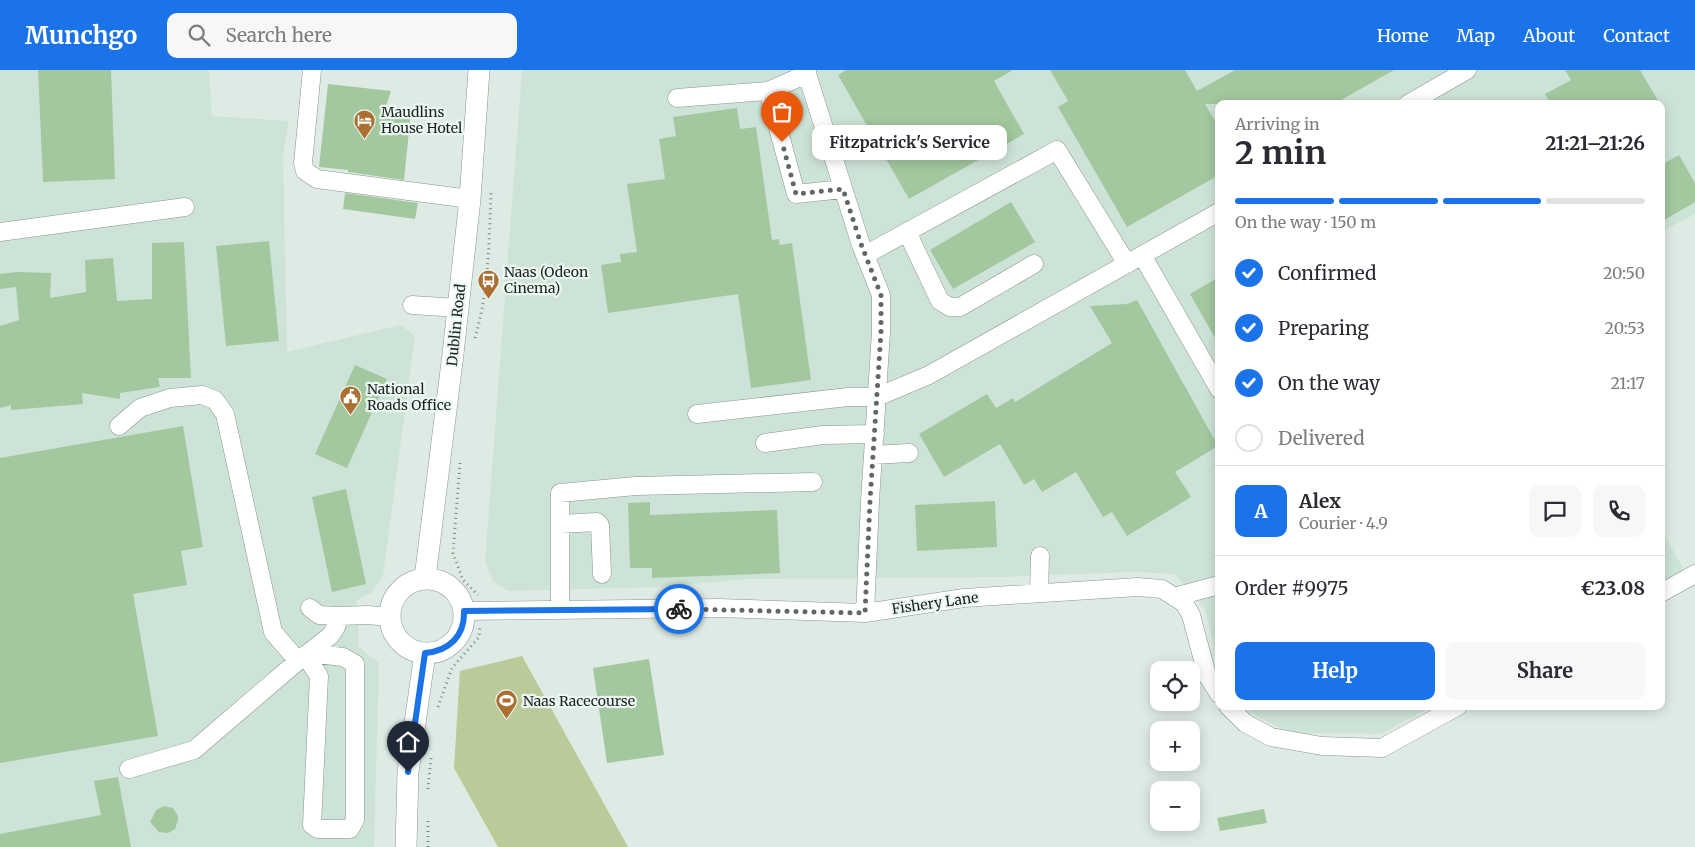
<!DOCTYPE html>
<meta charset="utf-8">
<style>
body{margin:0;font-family:Merriweather,serif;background:#f7f7f7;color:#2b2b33;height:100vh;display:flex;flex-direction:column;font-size:19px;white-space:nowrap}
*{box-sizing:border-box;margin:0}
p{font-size:16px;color:#7c7c81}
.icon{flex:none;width:28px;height:28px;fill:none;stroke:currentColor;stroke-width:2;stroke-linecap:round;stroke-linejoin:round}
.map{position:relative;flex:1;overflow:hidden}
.details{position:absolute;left:1215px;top:30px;width:450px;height:610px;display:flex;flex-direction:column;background:#fff;border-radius:10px;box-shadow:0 2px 12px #0003}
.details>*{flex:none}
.controls{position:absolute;left:1150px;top:591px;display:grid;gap:10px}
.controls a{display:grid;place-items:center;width:50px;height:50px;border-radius:10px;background:#fff;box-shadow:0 2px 12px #0003;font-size:25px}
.pin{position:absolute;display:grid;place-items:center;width:42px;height:42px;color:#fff;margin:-51px -21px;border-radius:50% 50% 50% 0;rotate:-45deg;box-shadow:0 0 5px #0007}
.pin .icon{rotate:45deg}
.courier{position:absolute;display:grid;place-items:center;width:50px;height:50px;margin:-25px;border:4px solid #1a73e8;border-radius:50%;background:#fff;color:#222;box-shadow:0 1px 6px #0007}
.bubble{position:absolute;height:35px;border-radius:10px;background:#fff;box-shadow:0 2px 12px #0003;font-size:16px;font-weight:700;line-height:35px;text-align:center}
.head em{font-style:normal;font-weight:700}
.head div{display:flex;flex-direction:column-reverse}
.head{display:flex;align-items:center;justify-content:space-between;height:85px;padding:0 20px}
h1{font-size:32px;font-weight:700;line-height:38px}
.bar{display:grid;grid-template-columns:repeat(4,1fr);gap:8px 5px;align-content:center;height:60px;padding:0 20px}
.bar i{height:6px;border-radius:4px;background:#e1e1e2}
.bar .on{background:#1a73e8}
.bar p{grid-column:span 4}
.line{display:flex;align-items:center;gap:12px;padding:0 20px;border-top:1px solid #e1e1e2}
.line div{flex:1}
.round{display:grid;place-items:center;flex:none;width:52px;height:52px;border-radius:10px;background:#f7f7f7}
ol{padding:0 20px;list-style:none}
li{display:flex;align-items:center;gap:15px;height:55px}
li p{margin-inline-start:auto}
li .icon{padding:5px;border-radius:50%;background:#1a73e8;color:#fff;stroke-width:4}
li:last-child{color:#7c7c81}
li i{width:28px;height:28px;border:2px solid #e1e1e2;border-radius:50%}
.cta{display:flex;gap:10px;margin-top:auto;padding:10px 20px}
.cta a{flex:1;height:58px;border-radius:10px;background:#1a73e8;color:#fff;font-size:20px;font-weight:700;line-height:58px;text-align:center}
.cta a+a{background:#f7f7f7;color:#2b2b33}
header{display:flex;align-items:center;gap:30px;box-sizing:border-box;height:70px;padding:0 25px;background:#1a73e8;color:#fff}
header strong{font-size:24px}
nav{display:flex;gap:28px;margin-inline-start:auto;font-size:18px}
.search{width:350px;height:45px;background:#f7f7f7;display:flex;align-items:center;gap:12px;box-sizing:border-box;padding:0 18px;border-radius:10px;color:#7c7c81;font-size:19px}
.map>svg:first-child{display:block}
.built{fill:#cee3d7}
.green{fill:#baca99}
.building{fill:#a3c89f}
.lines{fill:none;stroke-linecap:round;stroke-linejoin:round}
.minor-casing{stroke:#88958e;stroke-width:19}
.major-casing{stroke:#88958e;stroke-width:22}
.path{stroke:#7d8681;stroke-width:3;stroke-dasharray:1 4;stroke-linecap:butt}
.minor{stroke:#fff;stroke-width:18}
.major{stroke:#fff;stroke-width:21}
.done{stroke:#606864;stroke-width:5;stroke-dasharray:0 9}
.route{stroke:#1a73e8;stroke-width:6}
.labels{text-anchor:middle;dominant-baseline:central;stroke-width:4.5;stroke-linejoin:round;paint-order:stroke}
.poi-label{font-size:14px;fill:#1c211f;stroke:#ebf8f1;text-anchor:start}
.street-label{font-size:14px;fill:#1c211f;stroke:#ebf8f1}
</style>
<header>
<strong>Munchgo</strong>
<div class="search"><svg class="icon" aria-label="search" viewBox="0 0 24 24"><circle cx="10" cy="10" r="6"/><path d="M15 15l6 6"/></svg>Search here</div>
<nav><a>Home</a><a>Map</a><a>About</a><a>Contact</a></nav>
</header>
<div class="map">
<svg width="1695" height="777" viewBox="0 0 1695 777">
<rect width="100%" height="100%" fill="#deebe4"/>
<!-- built -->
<path class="built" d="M 0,0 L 209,0 L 212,46 L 289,51 L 283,83 L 287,282 L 400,255 L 415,266 L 383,506 L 371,523 L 356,531 L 359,546 L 358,576 L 379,593 L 374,777 L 0,777 Z
M 522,0 L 1695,0 L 1695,144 L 1661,162 L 1661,34 L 1219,34 L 1219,595 L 1205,539 L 1175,504 L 1131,502 L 1003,507 L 748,509 L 659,517 L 508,521 L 493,511 L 485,492 Z
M 1661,459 L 1684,500 L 1661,512 Z
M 1245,636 L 1432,636 L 1381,664 L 1288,663 L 1251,642 Z"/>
<!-- green -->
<path class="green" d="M 522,586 L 628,777 L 498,777 L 454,698 L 460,601 Z"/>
<!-- building -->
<path class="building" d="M 38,0 L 111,0 L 115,109 L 43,112 Z
M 846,0 L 1013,0 L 994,11 L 1024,64 L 909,129 L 838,5 Z
M 1050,0 L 1185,0 L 1197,21 L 1235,0 L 1394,0 L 1334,34 L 1205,34 L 1219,58 L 1219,105 L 1127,157 L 1058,37 L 1068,31 Z
M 1565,0 L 1640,0 L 1660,34 L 1551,34 L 1545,24 L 1571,10 Z
M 328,14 L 391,21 L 385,39 L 411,41 L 404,110 L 348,102 L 348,100 L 319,97 Z
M 737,38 L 740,59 L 756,57 L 772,170 L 779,169 L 780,175 L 792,173 L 811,310 L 751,318 L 738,224 L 608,243 L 601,195 L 621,192 L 620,184 L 637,182 L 627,114 L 665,109 L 659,69 L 676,66 L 673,47 Z
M 1679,85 L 1695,113 L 1695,132 L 1661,152 L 1661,95 Z
M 345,123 L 418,133 L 415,149 L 343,139 Z
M 1011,132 L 1035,172 L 953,219 L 930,180 Z
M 269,171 L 279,271 L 226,276 L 216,176 Z
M 184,172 L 191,308 L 158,308 L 160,317 L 120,323 L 120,329 L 82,323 L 83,334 L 11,340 L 11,335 L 0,338 L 0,256 L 19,250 L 16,217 L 0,219 L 0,204 L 17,202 L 51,203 L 50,228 L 86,222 L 85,190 L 113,188 L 117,231 L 152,229 L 152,173 Z
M 1219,207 L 1219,275 L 1190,224 Z
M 1137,230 L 1218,376 L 1175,402 L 1191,427 L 1127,466 L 1112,442 L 1103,447 L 1076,402 L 1042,422 L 1034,409 L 1024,415 L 1000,374 L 944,407 L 919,364 L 987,324 L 996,338 L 1013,328 L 1015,332 L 1112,273 L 1090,236 L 1127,234 Z
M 355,295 L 387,309 L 347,398 L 315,384 Z
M 183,356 L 203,477 L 181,481 L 187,515 L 133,524 L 158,666 L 0,693 L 0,388 Z
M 346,419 L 366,514 L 332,522 L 312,427 Z
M 995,431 L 997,477 L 917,481 L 915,435 Z
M 650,432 L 650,445 L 777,440 L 780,503 L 652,508 L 652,498 L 630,498 L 628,433 Z
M 649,589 L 664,685 L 607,693 L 593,598 Z
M 118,707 L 131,777 L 0,777 L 0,764 L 101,745 L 94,711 Z
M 164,736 L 173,738 L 178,746 L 178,750 L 175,759 L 168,763 L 159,762 L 150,752 L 156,740 Z
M 1264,739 L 1267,753 L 1220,761 L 1217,748 Z"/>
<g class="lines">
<defs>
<path id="minor" d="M 312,0 L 303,93 L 305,101 L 317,109 L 470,129
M 807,0 L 807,4 L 861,175 L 881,225 L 881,262 L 870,431 L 865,543
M 807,4 L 768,21 L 796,124 L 843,119
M 677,28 L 768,21
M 1408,34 L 1467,0
M 0,162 L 185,137
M 907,162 L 940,231 L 950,237 L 960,237 L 1034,194
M 865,185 L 1057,80 L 1127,194
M 1142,185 L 1219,319
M 412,235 L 458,238
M 697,344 L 848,327 L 877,327 L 929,305 L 1219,142
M 119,356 L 140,338 L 170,328 L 202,325 L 215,330 L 225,344 L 273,562 L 298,591
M 765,373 L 823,365 L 875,364
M 873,385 L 909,383
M 560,454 L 597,452 L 600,455 L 602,504
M 1039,523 L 1040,486
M 1661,523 L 1695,504
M 1174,527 L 1219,515
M 310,538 L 319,545 L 339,546
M 560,540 L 560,423 L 636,416 L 813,412
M 464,541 L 719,538 L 865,543 L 964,528 L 1138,517 L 1162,519 L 1184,533 L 1191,545 L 1207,605 L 1219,624
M 305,585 L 319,606 L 312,755 L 318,759 L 350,759 L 355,750 L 355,594 L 343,587 L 308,583
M 1228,636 L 1245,653 L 1271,667 L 1322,676 L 1382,678 L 1458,636
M 129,699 L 194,680 L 298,591 L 330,566 L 336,557 L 339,546 L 367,545 L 390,547"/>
<path id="major" d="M 425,508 L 453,284 L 470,129 L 479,0
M390 546a37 37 0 1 1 74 0a37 37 0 1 1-74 0Z
M 406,777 L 408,702 L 425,583"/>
</defs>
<!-- minor casing -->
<use href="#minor" class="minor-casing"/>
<!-- major casing -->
<use href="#major" class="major-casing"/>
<!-- path -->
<path class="path" d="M 475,268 C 489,221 489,171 491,123
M 460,393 L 453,483 L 463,510 L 478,525
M 438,637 L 452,598 L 479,567 L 480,556
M 428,719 L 431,688
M 428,777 L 428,748"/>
<!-- minor -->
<use href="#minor" class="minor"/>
<!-- major -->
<use href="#major" class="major"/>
</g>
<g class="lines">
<!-- done -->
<path class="done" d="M 679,539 L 865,543 L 870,431 L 881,262 L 881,225 L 861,174 L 843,119 L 796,124 L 782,72"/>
<!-- route -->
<path class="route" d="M 408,702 L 425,583 C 449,581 465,566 464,541 L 679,539"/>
</g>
<!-- icons -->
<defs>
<symbol id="hotel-pin" viewBox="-11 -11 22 30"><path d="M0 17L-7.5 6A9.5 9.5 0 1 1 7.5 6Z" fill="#ab6f32" stroke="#ebf8f1"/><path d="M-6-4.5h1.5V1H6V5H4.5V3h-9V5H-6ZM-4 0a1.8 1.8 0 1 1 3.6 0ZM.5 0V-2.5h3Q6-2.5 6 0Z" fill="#fff"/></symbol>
<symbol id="bus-pin" viewBox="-11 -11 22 30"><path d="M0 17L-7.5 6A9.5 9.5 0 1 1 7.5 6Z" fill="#ab6f32" stroke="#ebf8f1"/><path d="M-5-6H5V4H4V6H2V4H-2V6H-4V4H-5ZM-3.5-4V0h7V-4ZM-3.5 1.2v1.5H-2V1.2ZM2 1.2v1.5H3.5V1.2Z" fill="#fff"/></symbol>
<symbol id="civic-pin" viewBox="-11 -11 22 30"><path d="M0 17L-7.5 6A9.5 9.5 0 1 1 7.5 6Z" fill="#ab6f32" stroke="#ebf8f1"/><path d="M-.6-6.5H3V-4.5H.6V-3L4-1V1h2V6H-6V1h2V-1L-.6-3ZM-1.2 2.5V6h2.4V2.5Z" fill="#fff"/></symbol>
<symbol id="stadium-pin" viewBox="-11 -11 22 30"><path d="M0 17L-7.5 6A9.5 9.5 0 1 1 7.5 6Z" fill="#ab6f32" stroke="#ebf8f1"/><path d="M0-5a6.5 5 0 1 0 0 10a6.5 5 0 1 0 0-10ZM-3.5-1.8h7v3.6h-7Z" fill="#fff"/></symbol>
</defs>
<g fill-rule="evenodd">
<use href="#hotel-pin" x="352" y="38" width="25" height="34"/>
<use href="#bus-pin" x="476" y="198" width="25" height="34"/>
<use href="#civic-pin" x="338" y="314" width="25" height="34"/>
<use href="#stadium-pin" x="494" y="618" width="25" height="34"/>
</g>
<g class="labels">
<!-- poi labels -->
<g class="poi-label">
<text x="381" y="42">Maudlins<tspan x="381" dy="16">House Hotel</tspan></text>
<text x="504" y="202">Naas (Odeon<tspan x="504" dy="16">Cinema)</tspan></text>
<text x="367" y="319">National<tspan x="367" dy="16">Roads Office</tspan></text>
<text x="523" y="631">Naas Racecourse</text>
</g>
<!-- street labels -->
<g class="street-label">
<text transform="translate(456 255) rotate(-84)">Dublin Road</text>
<text transform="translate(935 533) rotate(-8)">Fishery Lane</text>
</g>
</g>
</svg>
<div class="controls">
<a><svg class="icon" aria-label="locate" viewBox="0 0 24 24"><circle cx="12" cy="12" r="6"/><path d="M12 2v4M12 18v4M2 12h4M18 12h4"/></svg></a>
<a>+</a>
<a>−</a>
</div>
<div class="pin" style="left:782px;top:72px;background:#ea580c"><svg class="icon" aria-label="bag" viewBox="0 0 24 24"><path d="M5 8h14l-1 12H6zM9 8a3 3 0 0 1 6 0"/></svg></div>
<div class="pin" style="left:408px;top:702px;background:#1f2937"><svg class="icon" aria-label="home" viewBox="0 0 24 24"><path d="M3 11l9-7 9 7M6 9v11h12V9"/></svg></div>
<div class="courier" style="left:679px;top:539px"><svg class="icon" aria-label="bike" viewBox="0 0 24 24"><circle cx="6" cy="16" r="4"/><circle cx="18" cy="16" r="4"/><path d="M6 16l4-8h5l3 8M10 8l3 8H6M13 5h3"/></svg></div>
<div class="bubble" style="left:812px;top:55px;width:195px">Fitzpatrick's Service</div>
<section class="details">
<div class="head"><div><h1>2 min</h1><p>Arriving in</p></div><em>21:21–21:26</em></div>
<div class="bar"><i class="on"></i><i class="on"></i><i class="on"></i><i></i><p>On the way · 150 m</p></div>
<ol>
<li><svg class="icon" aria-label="check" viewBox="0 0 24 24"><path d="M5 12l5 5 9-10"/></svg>Confirmed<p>20:50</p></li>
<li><svg class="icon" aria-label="check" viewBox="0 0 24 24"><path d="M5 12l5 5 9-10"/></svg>Preparing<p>20:53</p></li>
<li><svg class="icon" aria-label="check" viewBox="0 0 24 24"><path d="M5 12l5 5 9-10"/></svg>On the way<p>21:17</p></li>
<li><i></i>Delivered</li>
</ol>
<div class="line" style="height:90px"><b class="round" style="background:#1a73e8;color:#fff">A</b><div><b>Alex</b><p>Courier · 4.9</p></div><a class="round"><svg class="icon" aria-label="chat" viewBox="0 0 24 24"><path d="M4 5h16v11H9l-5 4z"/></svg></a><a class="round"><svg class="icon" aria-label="phone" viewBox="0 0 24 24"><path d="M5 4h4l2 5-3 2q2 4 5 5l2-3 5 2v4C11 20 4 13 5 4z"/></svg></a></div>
<div class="line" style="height:65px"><div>Order #9975</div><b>€23.08</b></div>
<div class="cta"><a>Help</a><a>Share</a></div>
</section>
</div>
